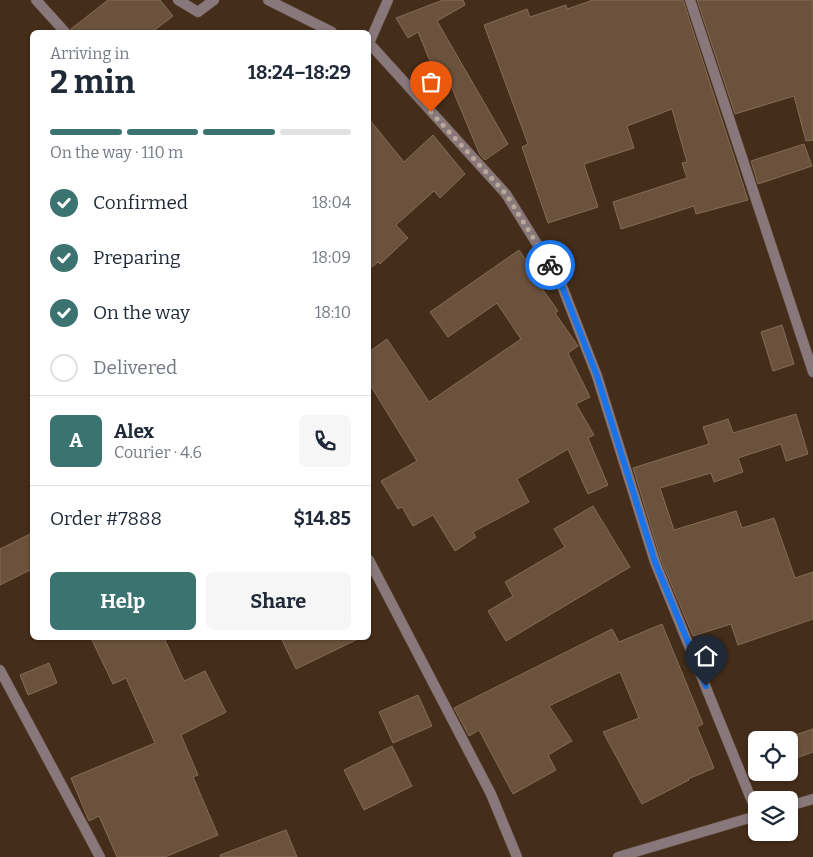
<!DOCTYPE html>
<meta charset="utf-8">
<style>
body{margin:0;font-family:Bitter,serif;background:#f6f6f7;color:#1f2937;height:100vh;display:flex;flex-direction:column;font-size:19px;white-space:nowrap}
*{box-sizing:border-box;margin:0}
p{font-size:16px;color:#747a83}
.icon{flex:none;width:28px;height:28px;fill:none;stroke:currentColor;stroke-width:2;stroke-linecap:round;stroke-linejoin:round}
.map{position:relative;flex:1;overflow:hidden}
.side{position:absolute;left:30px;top:30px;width:341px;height:610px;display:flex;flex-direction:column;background:#fff;border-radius:8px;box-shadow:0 1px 4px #0004}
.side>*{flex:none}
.buttons{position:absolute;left:748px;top:731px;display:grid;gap:10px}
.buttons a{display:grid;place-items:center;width:50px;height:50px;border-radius:8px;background:#fff;box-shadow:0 1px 4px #0004;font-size:25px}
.pin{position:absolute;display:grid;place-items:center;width:42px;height:42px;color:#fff;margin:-51px -21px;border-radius:50% 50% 50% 0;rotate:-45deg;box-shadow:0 0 5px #0007}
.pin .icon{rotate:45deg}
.courier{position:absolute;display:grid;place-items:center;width:50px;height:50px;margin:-25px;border:4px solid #1a73e8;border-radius:50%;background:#fff;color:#222;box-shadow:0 1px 6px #0007}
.overview em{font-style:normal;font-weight:700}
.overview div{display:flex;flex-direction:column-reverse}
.overview{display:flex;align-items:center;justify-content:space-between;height:85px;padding:0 20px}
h1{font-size:32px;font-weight:700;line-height:38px}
.bar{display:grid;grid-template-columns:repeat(4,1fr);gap:8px 5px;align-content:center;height:60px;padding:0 20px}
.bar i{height:6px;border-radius:4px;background:#e0e1e3}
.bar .current{background:#3b7371}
.bar p{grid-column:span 4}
.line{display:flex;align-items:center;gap:12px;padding:0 20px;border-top:1px solid #e0e1e3}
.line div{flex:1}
.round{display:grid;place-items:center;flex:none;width:52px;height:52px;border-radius:8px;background:#f6f6f7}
ol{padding:0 20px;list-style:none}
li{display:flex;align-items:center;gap:15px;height:55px}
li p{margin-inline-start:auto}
li .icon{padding:5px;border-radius:50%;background:#3b7371;color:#fff;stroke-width:4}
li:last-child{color:#747a83}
li i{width:28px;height:28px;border:2px solid #e0e1e3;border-radius:50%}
.button{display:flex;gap:10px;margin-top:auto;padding:10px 20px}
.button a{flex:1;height:58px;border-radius:8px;background:#3b7371;color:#fff;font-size:20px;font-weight:700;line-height:58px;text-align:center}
.button a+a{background:#f6f6f7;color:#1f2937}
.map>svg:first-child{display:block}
.building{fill:#6b523d;stroke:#866c57}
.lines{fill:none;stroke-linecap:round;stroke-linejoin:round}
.minor-casing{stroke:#614b39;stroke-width:11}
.minor{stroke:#89787b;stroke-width:10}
.done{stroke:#baa899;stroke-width:5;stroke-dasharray:0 9}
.route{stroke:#1a73e8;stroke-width:6}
</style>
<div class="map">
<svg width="813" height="857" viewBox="0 0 813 857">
<rect width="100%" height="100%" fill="#442d1a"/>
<!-- building -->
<path class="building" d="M 108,0 L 160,0 L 173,16 L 152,32 L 72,32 L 71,29 Z
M 443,0 L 463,0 L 465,5 L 437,21 L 508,144 L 485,160 L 480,155 L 444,69 L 435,73 L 418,32 L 408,38 L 396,18 Z
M 593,0 L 683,0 L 748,200 L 696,214 L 694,206 L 621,229 L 613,202 L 687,178 L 682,163 L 687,162 L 672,109 L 627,126 L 634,148 L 584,164 L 598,207 L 548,223 L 522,147 L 528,144 L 484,25 L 527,9 L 530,17 L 566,5 L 567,9 Z
M 697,0 L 813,0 L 813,140 L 806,141 L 794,96 L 735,114 Z
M 369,119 L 404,162 L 433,135 L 465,174 L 440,198 L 434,191 L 396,225 L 408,238 L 380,264 L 378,262 L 369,269 Z
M 804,144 L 812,166 L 758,184 L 751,161 Z
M 519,250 L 537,276 L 534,277 L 558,311 L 555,313 L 578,346 L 568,353 L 590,397 L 576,404 L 594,435 L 588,438 L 608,485 L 588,494 L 568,449 L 517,479 L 529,502 L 473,532 L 476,537 L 455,551 L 433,515 L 413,526 L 402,507 L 398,509 L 381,481 L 417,461 L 369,383 L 369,352 L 387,339 L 429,402 L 521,339 L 497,303 L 448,337 L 430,312 Z
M 782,325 L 794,364 L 773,371 L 761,332 Z
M 796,414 L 808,454 L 786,461 L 781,444 L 738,458 L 743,472 L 714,482 L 711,473 L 660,488 L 674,530 L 736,511 L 742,528 L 774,518 L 795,578 L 813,572 L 813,619 L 738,645 L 731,624 L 693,636 L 661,560 L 633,468 L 709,444 L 703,427 L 728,419 L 733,433 Z
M 593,506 L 630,567 L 506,641 L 488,611 L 513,596 L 505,582 L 565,547 L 554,529 Z
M 32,533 L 32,569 L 0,585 L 0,549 Z
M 662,624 L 703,724 L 697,727 L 714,768 L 688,779 L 689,780 L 642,804 L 603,732 L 639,718 L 620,672 L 549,706 L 572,741 L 548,755 L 556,770 L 513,794 L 479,730 L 469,736 L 454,708 L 612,629 L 619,642 Z
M 91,638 L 164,638 L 184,681 L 205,671 L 226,712 L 181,735 L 198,775 L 193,777 L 218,835 L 165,857 L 117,857 L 99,816 L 89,821 L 71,778 L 155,743 L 126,678 L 113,684 Z
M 281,638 L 360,638 L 296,669 Z
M 49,663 L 57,683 L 28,695 L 20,675 Z
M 418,695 L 432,726 L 393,743 L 379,712 Z
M 813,729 L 813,752 L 796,758 L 789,737 Z
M 392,746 L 412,786 L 364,810 L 344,770 Z
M 286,830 L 297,857 L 220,857 L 220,855 Z"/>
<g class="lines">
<defs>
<path id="minor" d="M 36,0 L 65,32
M 178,0 L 198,12 L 214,0
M 268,0 L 332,32
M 690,0 L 813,372
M 369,43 L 506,194 L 560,281 L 597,376 L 655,562 L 756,811
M 369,43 L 388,0
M 369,560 L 491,794 L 517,857
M 0,670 L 100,857
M 789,806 L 813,799
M 618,857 L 756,816"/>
</defs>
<!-- minor casing -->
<use href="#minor" class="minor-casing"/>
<!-- minor -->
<use href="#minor" class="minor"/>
</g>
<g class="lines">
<!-- done -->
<path class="done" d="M 431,112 L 506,194 L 550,265"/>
<!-- route -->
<path class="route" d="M 550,265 L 560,281 L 597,376 L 655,562 L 706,686"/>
</g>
</svg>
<div class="buttons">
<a><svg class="icon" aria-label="locate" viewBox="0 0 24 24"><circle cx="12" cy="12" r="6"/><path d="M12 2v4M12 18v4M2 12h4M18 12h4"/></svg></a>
<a><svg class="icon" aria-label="layers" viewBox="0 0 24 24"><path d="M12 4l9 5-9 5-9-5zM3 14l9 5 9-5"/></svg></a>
</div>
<div class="pin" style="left:431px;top:112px;background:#ea580c"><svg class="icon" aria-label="bag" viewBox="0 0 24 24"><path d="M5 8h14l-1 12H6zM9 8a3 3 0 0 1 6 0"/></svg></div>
<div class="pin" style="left:706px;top:686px;background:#1f2937"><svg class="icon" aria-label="home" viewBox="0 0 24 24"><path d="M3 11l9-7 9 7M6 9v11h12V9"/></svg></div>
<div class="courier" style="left:550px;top:265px"><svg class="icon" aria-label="bike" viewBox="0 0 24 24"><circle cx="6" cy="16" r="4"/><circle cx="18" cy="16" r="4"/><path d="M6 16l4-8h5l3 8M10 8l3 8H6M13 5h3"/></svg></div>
<section class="side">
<div class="overview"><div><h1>2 min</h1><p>Arriving in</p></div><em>18:24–18:29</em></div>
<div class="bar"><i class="current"></i><i class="current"></i><i class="current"></i><i></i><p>On the way · 110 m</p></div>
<ol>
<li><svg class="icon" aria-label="check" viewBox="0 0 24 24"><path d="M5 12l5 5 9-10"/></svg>Confirmed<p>18:04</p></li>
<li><svg class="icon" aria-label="check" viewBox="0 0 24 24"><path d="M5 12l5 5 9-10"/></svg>Preparing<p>18:09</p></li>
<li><svg class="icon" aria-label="check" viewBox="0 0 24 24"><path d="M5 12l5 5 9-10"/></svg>On the way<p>18:10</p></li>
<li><i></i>Delivered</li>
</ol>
<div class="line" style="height:90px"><b class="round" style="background:#3b7371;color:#fff">A</b><div><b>Alex</b><p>Courier · 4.6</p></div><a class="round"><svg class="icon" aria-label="phone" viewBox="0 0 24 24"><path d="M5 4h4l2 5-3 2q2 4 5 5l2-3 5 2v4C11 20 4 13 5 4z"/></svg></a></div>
<div class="line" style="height:65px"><div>Order #7888</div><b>$14.85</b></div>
<div class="button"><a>Help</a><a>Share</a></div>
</section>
</div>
